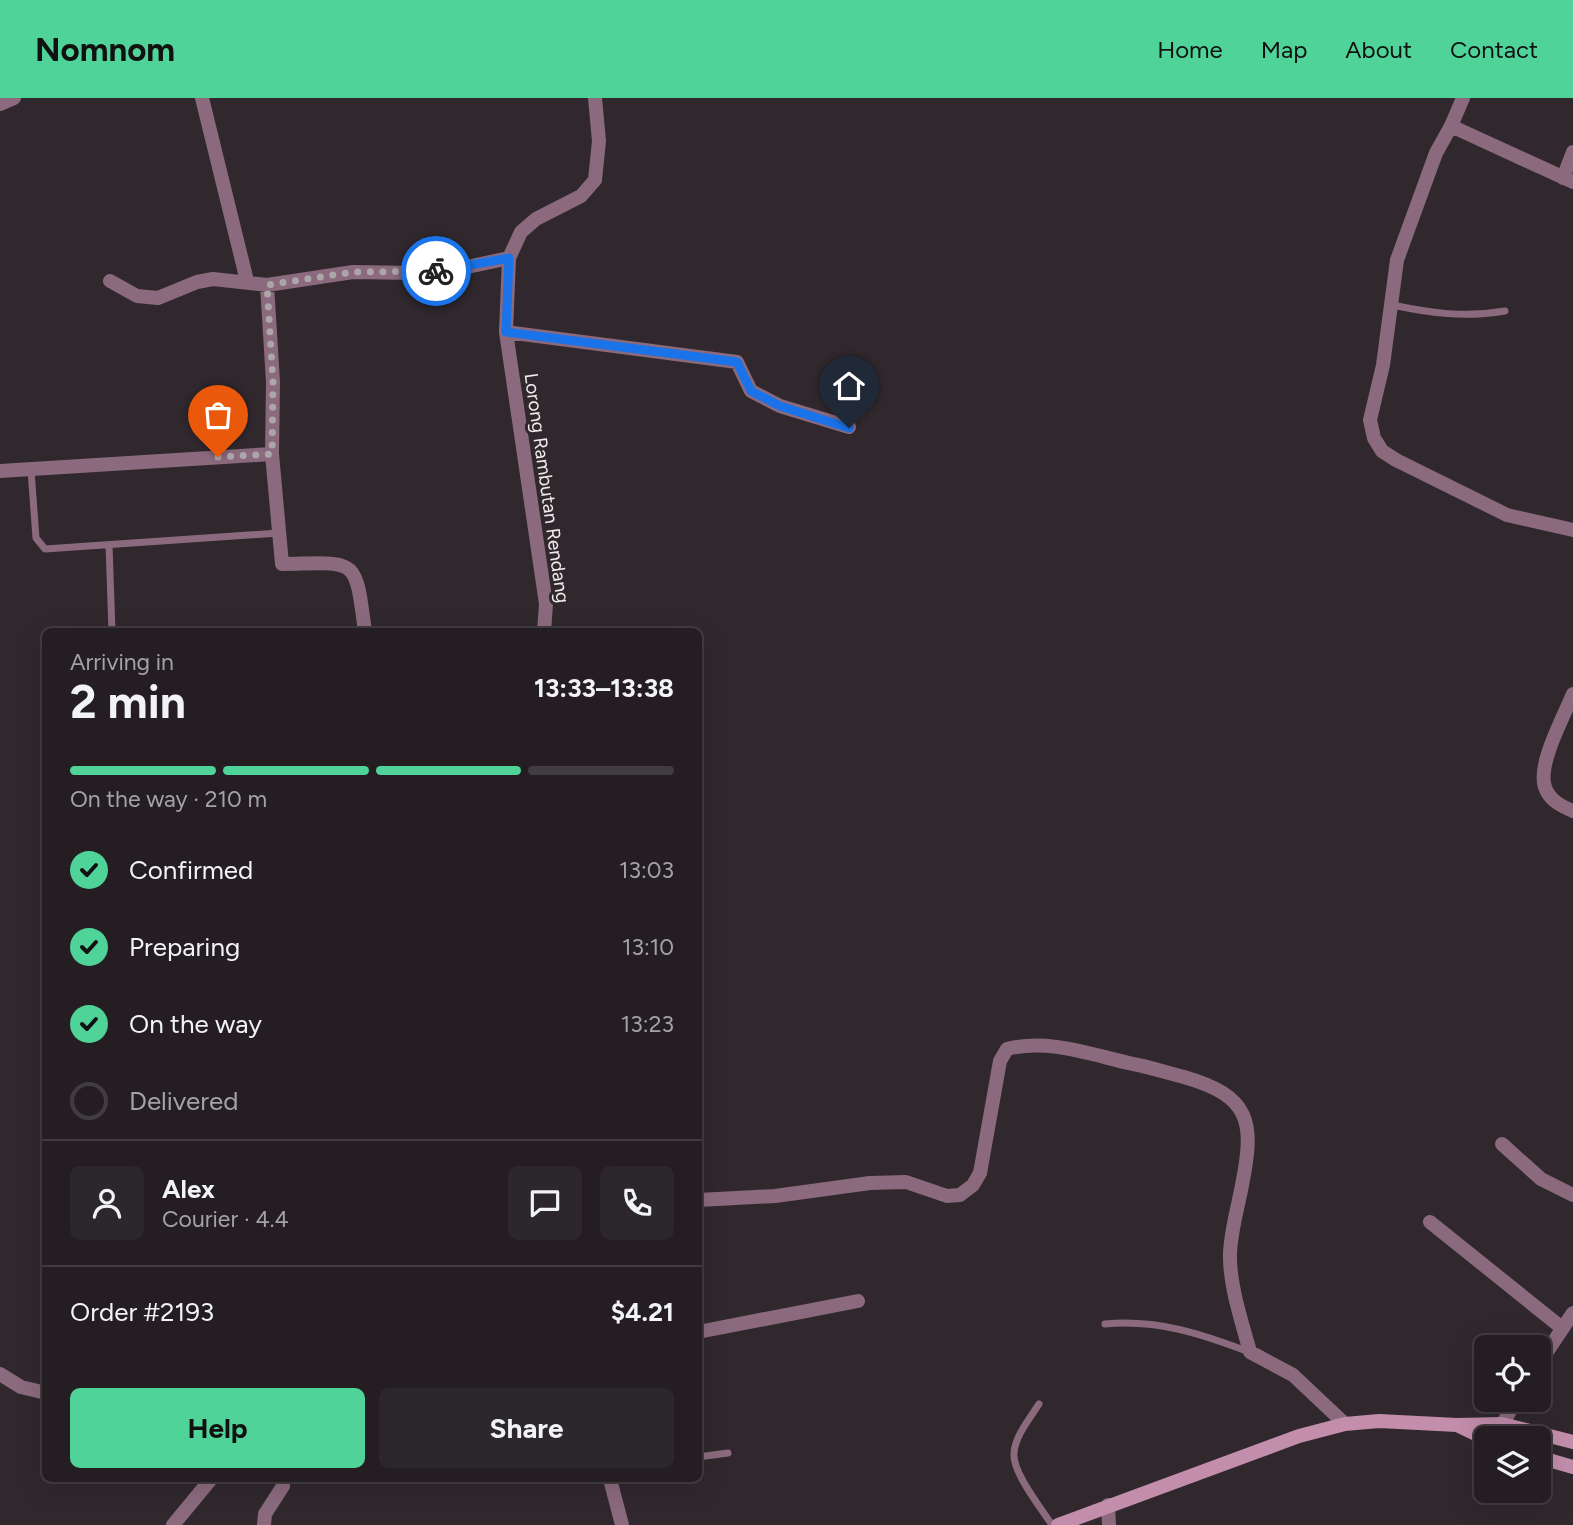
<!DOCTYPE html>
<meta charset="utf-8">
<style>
body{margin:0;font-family:Figtree,sans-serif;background:#2c272a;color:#f1f3f6;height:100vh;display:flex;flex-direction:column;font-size:26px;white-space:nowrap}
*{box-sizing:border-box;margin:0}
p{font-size:23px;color:#a3a2a5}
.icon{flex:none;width:38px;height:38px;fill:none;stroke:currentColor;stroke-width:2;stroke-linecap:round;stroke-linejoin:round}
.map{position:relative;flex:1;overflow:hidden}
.sheet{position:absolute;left:42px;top:530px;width:660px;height:854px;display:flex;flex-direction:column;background:#241e22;border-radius:10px;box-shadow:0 7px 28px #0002,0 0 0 2px #413c40}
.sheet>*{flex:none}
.tools{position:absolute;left:1474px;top:1237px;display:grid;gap:14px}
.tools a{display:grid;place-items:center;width:77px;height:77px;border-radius:10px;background:#241e22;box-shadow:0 7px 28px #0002,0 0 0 2px #413c40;font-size:35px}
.pin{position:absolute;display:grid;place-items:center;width:60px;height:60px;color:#fff;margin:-72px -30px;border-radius:50% 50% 50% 0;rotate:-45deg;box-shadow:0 0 7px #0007}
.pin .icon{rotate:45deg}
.courier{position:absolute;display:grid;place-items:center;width:70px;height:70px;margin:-35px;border:5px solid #1a73e8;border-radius:50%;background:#fff;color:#222;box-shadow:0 2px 9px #0007}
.head em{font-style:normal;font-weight:700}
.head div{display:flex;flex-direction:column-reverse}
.head{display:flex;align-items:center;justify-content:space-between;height:119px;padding:0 28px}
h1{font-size:46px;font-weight:700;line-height:52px}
.bar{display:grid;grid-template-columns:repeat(4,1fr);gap:10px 7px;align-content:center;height:84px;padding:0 28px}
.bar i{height:9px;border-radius:5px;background:#413c40}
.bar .on{background:#4fd399}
.bar p{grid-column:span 4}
.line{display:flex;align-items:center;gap:18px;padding:0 28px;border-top:2px solid #413c40}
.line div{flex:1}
.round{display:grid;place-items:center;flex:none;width:74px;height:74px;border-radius:10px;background:#2c272a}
ol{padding:0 28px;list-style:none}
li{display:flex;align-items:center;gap:21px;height:77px}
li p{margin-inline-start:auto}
li .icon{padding:7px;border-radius:50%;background:#4fd399;color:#111;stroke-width:4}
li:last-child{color:#a3a2a5}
li i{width:38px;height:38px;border:4px solid #413c40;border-radius:50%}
.action{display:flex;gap:14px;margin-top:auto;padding:14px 28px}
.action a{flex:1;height:80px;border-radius:10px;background:#4fd399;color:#111;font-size:28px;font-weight:700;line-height:80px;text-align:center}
.action a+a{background:#2c272a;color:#f1f3f6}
header{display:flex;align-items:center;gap:42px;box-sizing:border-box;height:98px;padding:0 35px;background:#4fd399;color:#111}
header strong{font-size:33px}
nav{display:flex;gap:38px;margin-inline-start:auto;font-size:24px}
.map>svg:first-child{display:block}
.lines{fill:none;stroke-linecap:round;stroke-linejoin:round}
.service{stroke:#8b6a7d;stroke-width:7}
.minor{stroke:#8b6a7d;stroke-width:14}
.tertiary{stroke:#8b6a7d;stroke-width:14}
.secondary{stroke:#c28eac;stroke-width:14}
.done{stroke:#aca6a9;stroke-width:7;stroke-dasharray:0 12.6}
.route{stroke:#1a73e8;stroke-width:9}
.labels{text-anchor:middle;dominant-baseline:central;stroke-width:6;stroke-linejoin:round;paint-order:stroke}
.street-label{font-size:19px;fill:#efeaec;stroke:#30282d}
</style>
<header>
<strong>Nomnom</strong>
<nav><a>Home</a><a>Map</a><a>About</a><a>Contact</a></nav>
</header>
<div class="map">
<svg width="1573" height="1427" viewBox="0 0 1573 1427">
<rect width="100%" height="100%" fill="#30282d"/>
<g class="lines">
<!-- service -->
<path class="service" d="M 1392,207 C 1431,215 1465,220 1505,213
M 31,372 L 36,440 L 45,451 L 279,435
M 109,447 L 112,534
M 1105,1226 C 1157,1221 1202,1236 1249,1254
M 1039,1306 C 1030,1320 1015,1338 1014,1355 C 1012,1374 1041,1410 1052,1427
M 698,1359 L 728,1355"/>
<!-- minor -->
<path class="minor" d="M 202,0 L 247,183
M 0,6 L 14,0
M 1451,28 L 1463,0
M 1563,80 L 1573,54
M 1573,84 L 1451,28 L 1436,55 L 1397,162 L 1383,267 L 1370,322 L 1374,340 L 1382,353 L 1396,362 L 1507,417 L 1573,432
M 110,183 L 137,198 L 158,200 L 197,184 L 213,181 L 267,187 L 353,174 L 415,175 L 453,172 L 509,160
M 267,187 L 273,284 L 272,356 L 282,466 C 358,465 355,457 365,534
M 506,234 L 737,264 L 751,293 L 780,308 L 849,329
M 0,373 L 272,356
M 544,534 L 546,506 L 506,234 L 509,160 L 521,134 L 536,121 L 581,98 L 595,82 L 599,43 L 595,0
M 1573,596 C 1564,618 1537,667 1545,689 C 1549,702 1561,708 1573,713
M 1502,1046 L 1541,1081 L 1573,1097
M 698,1102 L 775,1098 L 870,1085 L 906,1084 L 947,1098 L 960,1097 L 973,1087 L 980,1075 L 1000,963 L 1007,951 C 1048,940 1092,957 1133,966 C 1150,969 1167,975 1184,979 C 1250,998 1255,1023 1242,1087 C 1238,1109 1231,1132 1230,1155 C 1229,1187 1242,1224 1250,1254 L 1293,1277 L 1345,1326
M 1430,1124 L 1562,1230
M 698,1234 L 858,1203
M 0,1276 L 21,1289 L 46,1295
M 610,1381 L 622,1427
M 1108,1407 L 1109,1427
M 173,1427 L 211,1381
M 264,1427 L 265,1416 L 283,1388"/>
<!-- tertiary -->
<path class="tertiary" d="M 1538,1267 L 1573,1215
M 1495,1340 L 1516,1302"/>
<!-- secondary -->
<path class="secondary" d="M 1459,1328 L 1486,1341
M 1538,1359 L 1573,1369
M 1058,1427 L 1299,1338 L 1345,1326 L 1379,1323 L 1457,1327 L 1502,1326 L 1573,1344"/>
</g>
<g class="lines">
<!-- done -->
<path class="done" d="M 218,359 L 272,356 L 273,284 L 267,187 L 353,174 L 436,173"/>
<!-- route -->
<path class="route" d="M 436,173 L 509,160 L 506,234 L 737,264 L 751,293 L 780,308 L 849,330"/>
</g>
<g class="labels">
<!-- street labels -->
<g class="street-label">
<text transform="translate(547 390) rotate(82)">Lorong Rambutan Rendang</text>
</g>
</g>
</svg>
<div class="tools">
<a><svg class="icon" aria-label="locate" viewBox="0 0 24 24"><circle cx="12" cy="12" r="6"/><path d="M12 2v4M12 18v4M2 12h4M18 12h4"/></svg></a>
<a><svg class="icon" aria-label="layers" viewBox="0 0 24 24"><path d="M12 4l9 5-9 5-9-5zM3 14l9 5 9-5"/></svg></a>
</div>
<div class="pin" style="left:218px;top:359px;background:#ea580c"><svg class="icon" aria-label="bag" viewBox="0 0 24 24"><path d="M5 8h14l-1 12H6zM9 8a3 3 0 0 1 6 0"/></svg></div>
<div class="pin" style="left:849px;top:330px;background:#1f2937"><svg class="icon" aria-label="home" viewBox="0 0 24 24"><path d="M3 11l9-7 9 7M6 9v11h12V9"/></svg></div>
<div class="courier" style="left:436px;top:173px"><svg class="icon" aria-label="bike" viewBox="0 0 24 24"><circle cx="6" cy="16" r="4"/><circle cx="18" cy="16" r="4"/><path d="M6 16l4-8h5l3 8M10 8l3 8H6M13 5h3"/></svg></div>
<section class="sheet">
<div class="head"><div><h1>2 min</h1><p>Arriving in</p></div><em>13:33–13:38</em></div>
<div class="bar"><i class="on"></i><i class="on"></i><i class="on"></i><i></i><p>On the way · 210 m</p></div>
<ol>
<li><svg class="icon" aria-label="check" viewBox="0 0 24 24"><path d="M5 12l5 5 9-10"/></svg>Confirmed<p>13:03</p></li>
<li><svg class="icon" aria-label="check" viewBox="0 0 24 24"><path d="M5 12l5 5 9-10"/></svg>Preparing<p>13:10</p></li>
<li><svg class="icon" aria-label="check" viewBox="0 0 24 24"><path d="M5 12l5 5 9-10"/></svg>On the way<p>13:23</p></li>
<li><i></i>Delivered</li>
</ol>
<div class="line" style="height:126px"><a class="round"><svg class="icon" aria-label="person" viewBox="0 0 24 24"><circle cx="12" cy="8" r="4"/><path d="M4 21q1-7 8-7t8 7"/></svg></a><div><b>Alex</b><p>Courier · 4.4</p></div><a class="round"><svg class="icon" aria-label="chat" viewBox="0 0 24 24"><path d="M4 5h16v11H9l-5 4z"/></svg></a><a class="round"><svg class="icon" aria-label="phone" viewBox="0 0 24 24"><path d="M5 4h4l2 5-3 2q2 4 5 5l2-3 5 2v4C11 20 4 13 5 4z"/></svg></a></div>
<div class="line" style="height:91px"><div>Order #2193</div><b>$4.21</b></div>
<div class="action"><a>Help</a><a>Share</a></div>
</section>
</div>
